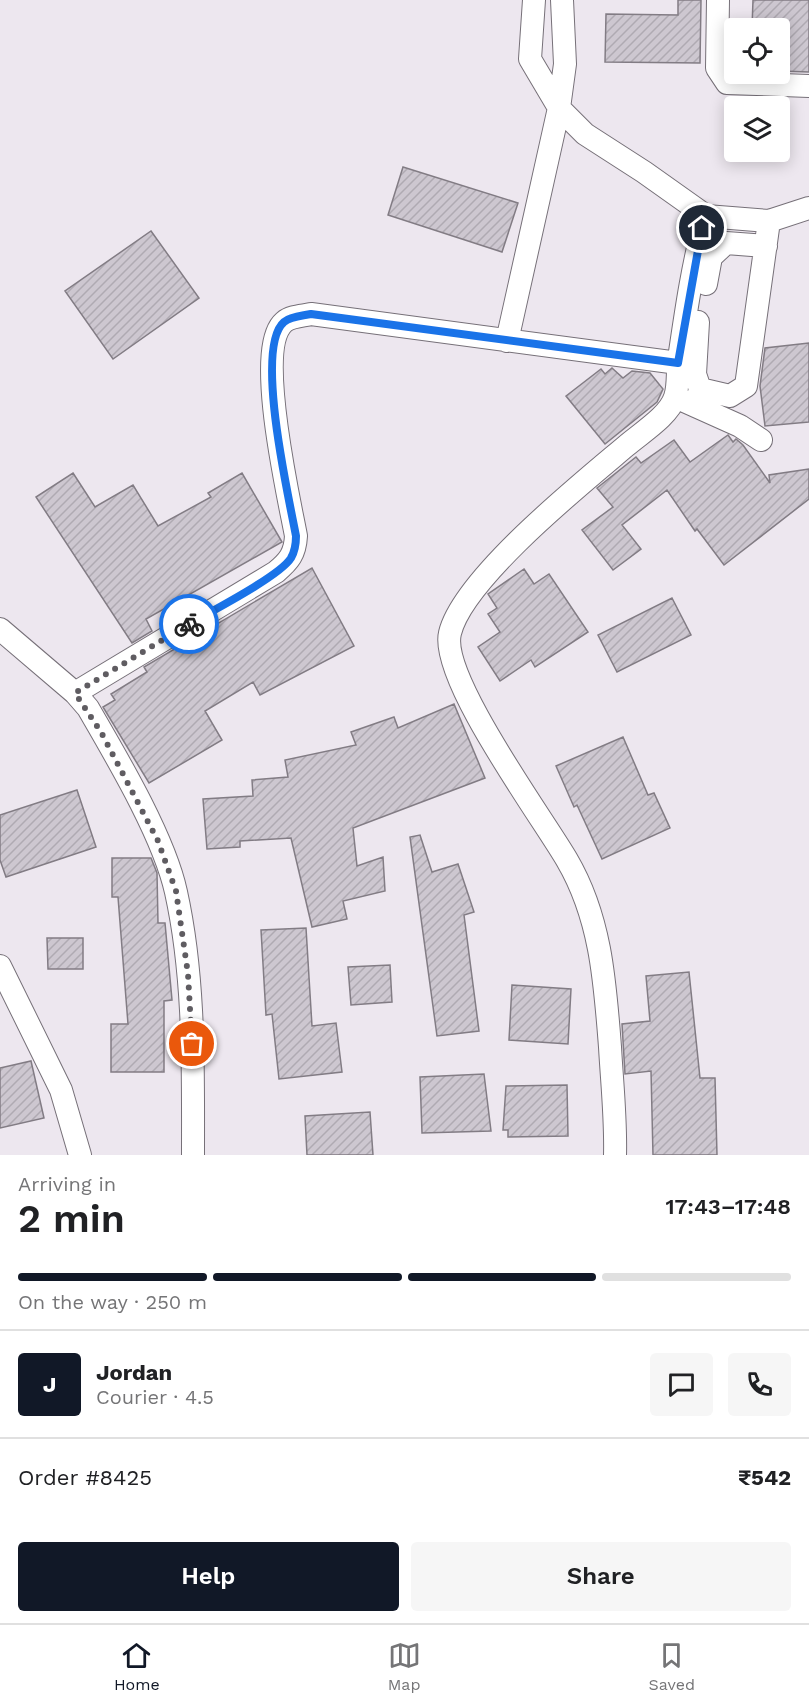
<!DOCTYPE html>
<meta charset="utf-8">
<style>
body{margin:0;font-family:"Work Sans",sans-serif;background:#f6f6f6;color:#202124;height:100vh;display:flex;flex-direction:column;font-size:22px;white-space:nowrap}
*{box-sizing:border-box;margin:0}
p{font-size:20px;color:#757577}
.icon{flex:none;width:33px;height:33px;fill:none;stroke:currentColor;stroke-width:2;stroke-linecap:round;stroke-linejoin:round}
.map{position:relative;height:1155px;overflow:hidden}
.side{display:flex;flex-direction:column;background:#fff;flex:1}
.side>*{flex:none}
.buttons{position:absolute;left:724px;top:18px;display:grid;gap:12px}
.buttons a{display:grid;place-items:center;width:66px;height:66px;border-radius:6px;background:#fff;box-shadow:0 3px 15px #0003;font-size:30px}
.pin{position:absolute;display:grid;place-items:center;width:51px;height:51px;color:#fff;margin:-26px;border:3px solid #fff;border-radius:50%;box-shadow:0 2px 6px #0007}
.courier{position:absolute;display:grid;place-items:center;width:60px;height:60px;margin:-30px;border:4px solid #1a73e8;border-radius:50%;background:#fff;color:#222;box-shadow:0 2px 8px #0007}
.summary em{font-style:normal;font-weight:600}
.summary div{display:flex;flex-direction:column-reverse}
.summary{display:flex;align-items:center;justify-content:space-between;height:102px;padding:0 18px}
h1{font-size:39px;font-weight:600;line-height:45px}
.bar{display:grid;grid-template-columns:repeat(4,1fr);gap:9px 6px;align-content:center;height:72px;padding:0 18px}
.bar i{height:8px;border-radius:4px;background:#e0e0e0}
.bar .active{background:#111827}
.bar p{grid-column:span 4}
.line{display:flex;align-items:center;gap:15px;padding:0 18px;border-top:2px solid #e0e0e0}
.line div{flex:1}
.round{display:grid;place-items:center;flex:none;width:63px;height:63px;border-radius:6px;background:#f6f6f6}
.action{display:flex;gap:12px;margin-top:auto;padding:12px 18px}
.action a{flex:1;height:69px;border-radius:6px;background:#111827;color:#fff;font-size:24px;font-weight:600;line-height:69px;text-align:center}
.action a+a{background:#f6f6f6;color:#202124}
.tab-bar{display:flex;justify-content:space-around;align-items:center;height:84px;border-top:2px solid #e0e0e0;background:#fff;font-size:16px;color:#757577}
.tab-bar a{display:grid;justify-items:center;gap:3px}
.tab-bar .active{color:#111827}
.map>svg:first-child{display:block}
.building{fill:url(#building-hatch);stroke:#827c84;stroke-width:1.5}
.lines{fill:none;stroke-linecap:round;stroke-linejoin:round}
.street-casing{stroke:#767078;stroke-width:24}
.street{stroke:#fff;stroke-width:22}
.done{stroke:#5f5c61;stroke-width:6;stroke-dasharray:0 10.8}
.route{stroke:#1a73e8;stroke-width:8}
</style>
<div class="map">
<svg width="809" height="1155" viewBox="0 0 809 1155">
<defs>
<pattern id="building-hatch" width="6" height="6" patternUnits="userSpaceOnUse" patternTransform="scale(1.5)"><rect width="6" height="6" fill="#cdc7d0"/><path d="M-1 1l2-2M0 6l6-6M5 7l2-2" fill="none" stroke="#afaab2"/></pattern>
</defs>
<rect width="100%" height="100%" fill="#ede7ef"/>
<!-- building -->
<path class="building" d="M 678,0 L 701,0 L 700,63 L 605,62 L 606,14 L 678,15 Z
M 753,0 L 809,0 L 809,72 L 780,71 L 780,28 L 752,28 Z
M 403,167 L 518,203 L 502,252 L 388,215 Z
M 151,231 L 199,298 L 113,359 L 65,291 Z
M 809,343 L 809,422 L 765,426 L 760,386 L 765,348 Z
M 612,368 L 623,378 L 632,371 L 650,373 L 663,389 L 657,402 L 605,444 L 566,396 L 601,369 L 605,374 Z
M 728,435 L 733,442 L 736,439 L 743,445 L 770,483 L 769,475 L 809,469 L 809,499 L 724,565 L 697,529 L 695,531 L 667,490 L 622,525 L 641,549 L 613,570 L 582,530 L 613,507 L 597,488 L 636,457 L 641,463 L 674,440 L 690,462 Z
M 73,473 L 95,507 L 133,485 L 158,526 L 211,497 L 208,493 L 242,473 L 282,542 L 146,619 L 152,631 L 132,643 L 36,497 Z
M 312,568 L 354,646 L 260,695 L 253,682 L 205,711 L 222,740 L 149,783 L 103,707 L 115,700 L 111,694 L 147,672 L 144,667 Z
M 524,569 L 534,584 L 549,574 L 588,632 L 535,667 L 531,660 L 500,681 L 478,647 L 500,632 L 488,614 L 497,608 L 488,594 Z
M 672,598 L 691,635 L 617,672 L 598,635 Z
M 454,704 L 485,778 L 353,828 L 357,866 L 383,857 L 385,891 L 343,901 L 347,919 L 312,927 L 291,838 L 240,841 L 240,847 L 207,849 L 203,799 L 253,796 L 252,780 L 288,777 L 285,760 L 356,745 L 351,732 L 394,717 L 398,728 Z
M 623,737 L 648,795 L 654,793 L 670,828 L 602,859 L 577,805 L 574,807 L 556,766 Z
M 77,790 L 96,847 L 6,877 L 0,860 L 0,815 Z
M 420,835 L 432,872 L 458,864 L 474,912 L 464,915 L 479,1031 L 437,1036 L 410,837 Z
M 112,858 L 151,858 L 157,873 L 158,923 L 165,923 L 172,1000 L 164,1001 L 164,1072 L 111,1072 L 111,1024 L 128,1024 L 118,897 L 112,897 Z
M 306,928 L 312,1026 L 336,1023 L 342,1072 L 279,1079 L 272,1014 L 266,1015 L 261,930 Z
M 47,938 L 83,938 L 83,969 L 48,969 Z
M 390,965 L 392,1002 L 351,1005 L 348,967 Z
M 689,972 L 700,1078 L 715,1078 L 717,1155 L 653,1155 L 651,1071 L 625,1074 L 622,1024 L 650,1021 L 646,976 Z
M 512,985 L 571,989 L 568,1044 L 509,1040 Z
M 31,1061 L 44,1118 L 0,1128 L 0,1068 Z
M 484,1074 L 491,1131 L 422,1133 L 420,1077 Z
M 567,1085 L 568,1136 L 508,1137 L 508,1130 L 503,1130 L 506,1086 Z
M 370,1112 L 373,1155 L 307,1155 L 305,1116 Z"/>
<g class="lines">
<defs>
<path id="street" d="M 534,0 L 530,59 L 559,108 L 585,134 L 644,172 L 706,216 C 693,262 686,311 679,359 C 677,371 679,386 675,397 C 669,416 641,433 626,446 C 581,484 463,579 450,633 C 439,677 542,817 567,860 C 601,918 605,982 610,1047 C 612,1083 616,1119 615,1155
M 718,0 L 717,68 L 727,83 L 809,86
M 706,216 L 769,221 L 809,208
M 706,284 L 711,257 L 726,243 L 766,246
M 698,322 L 695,374 L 700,389
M 507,341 L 559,108 L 565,64 L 562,0
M 682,400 L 740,426 L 761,440
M 696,406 L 700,389 L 730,396 L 746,386 L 769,221
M 0,629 L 75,693 L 88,708 C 117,758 164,837 176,892 C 195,978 193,1068 193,1155
M 75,693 L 276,572 C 289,561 295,554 296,536 C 289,498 254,348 284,322 C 291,316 302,316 311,314 L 678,363
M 0,966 L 61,1090 L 80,1155"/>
</defs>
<!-- street casing -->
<use href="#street" class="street-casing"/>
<!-- street -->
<use href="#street" class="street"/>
</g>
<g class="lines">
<!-- done -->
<path class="done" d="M 189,624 L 75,693 L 101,732 L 158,841 L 176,891 L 188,974 L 192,1044"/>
<!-- route -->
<path class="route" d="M 189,624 C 210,612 280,576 291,558 C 295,551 296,544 296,536 C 289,498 254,348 284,322 C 291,316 302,316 311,314 L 678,363 L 702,228"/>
</g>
</svg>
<div class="buttons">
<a><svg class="icon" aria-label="locate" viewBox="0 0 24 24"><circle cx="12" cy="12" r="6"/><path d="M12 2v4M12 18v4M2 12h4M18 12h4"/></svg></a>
<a><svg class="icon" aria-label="layers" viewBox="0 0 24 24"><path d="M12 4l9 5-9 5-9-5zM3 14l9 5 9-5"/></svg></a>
</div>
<div class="pin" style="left:192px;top:1044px;background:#ea580c"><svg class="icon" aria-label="bag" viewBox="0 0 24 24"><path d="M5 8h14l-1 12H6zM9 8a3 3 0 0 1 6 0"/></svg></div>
<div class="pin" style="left:702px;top:228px;background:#1f2937"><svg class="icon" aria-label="home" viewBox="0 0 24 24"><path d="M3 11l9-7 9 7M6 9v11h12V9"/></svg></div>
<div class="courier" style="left:189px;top:624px"><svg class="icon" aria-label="bike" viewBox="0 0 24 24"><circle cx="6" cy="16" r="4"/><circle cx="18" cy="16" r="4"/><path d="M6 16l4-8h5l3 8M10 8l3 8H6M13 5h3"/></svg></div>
</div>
<section class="side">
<div class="summary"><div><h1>2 min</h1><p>Arriving in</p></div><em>17:43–17:48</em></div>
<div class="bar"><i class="active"></i><i class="active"></i><i class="active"></i><i></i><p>On the way · 250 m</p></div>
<div class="line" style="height:108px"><b class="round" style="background:#111827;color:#fff">J</b><div><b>Jordan</b><p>Courier · 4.5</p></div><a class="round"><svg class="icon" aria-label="chat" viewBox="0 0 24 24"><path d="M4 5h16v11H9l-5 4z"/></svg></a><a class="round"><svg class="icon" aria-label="phone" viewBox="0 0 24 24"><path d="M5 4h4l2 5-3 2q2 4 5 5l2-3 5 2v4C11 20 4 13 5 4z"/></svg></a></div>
<div class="line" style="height:78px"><div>Order #8425</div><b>₹542</b></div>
<div class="action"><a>Help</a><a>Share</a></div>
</section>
<nav class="tab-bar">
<a class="active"><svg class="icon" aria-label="home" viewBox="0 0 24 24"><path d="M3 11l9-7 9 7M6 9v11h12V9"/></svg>Home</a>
<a><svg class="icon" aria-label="map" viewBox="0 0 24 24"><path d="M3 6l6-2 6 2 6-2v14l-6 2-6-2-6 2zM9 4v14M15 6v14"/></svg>Map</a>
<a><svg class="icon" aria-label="saved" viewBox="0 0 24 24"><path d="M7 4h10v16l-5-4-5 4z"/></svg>Saved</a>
</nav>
